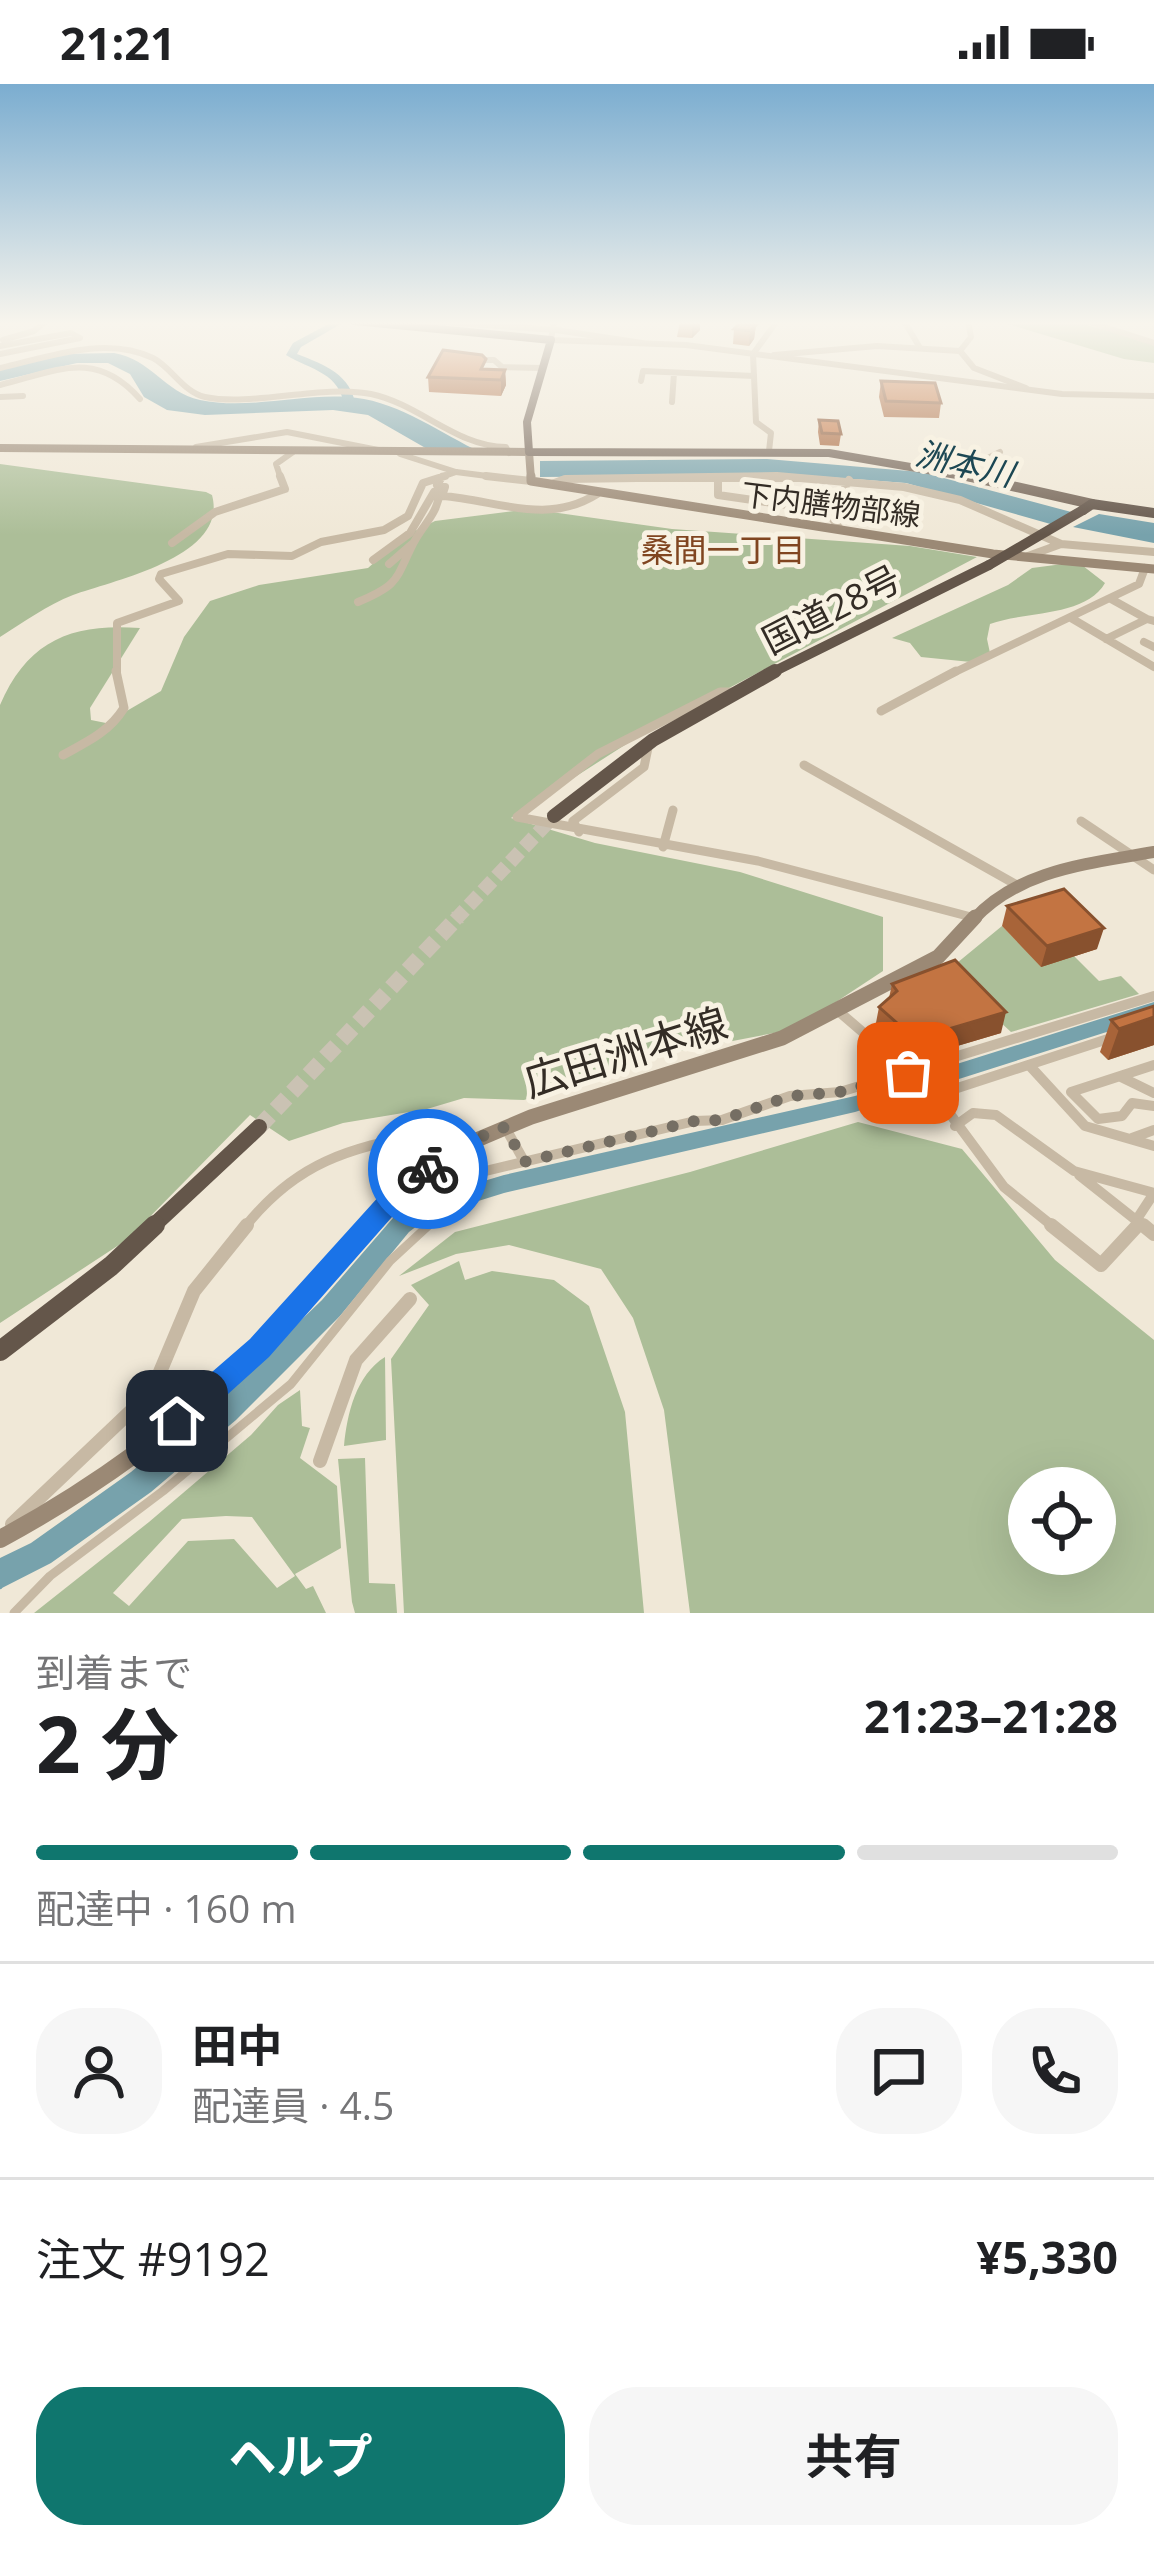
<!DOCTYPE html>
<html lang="ja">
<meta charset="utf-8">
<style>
body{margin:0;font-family:"Open Sans","Noto Sans JP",sans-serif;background:#f6f6f6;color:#202124;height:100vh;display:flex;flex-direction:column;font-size:45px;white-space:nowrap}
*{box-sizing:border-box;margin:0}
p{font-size:39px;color:#757577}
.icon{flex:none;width:66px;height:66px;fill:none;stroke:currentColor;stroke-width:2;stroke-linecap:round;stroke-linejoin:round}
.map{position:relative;height:1529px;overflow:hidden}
.details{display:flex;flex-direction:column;background:#fff;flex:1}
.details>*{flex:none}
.tools{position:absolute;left:1008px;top:1383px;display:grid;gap:24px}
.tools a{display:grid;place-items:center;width:108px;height:108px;border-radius:50%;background:#fff;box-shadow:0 12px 48px #0002;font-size:60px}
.pin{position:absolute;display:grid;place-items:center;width:102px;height:102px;color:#fff;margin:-51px;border-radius:24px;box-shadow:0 6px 18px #0006}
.courier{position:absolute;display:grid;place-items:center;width:120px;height:120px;margin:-60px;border:9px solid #1a73e8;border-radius:50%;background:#fff;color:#222;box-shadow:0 3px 15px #0007}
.headline em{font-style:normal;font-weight:700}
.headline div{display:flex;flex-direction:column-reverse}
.headline{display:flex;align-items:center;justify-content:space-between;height:204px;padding:0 36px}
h1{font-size:78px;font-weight:700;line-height:90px}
.bar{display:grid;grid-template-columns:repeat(4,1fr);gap:18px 12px;align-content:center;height:144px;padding:0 36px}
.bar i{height:15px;border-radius:9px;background:#e0e0e0}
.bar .active{background:#0f766e}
.bar p{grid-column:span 4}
.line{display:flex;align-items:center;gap:30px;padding:0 36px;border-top:3px solid #e0e0e0}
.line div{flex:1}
.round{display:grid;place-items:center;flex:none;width:126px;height:126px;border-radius:48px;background:#f6f6f6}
.primary-button{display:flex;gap:24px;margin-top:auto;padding:24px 36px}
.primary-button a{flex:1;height:138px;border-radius:48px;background:#0f766e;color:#fff;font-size:48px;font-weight:700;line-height:138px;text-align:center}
.primary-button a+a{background:#f6f6f6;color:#202124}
.status{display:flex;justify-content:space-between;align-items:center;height:84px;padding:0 60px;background:#fff;direction:ltr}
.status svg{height:33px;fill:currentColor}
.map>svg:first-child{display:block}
.green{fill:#acbe98;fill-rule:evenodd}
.water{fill:#77a2ac}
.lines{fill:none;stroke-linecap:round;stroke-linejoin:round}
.stream{stroke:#77a2ac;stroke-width:4.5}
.river{fill:#77a2ac;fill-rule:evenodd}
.trunk-tunnel-far1{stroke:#cac2b3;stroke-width:14;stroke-dasharray:14 6;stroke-linecap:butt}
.trunk-tunnel{stroke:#cac2b3;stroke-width:16;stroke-dasharray:16 8;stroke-linecap:butt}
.pedestrian-far1{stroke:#c7b9a4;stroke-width:8}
.pedestrian{stroke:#c7b9a4;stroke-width:9}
.minor-far4{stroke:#c7b9a4;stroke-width:6}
.minor-far3{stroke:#c7b9a4;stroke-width:8}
.minor-far2{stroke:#c7b9a4;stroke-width:9}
.minor-far1{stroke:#c7b9a4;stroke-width:10}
.minor{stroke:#c7b9a4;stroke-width:14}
.tertiary-far1{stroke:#c7b9a4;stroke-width:6}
.tertiary{stroke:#c7b9a4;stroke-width:8}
.secondary-far4{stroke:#9b8975;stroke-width:8}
.secondary-far3{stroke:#9b8975;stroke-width:9}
.secondary-far2{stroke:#9b8975;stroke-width:12}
.secondary-far1{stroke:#9b8975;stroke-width:15}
.secondary{stroke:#9b8975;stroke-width:18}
.primary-far1{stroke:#756557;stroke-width:8}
.primary{stroke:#756557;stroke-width:10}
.trunk-far3{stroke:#64564a;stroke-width:10}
.trunk-far2{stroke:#64564a;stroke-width:14}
.trunk-far1{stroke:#64564a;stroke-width:16}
.trunk{stroke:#64564a;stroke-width:20}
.trunk-bridge{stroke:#64564a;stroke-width:10}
.wall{fill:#a86439}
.shaded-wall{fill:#88512e}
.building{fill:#c37442;stroke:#88512e;stroke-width:3}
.route{fill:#1a73e8}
.done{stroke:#756e63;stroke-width:12;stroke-dasharray:0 21.6}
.labels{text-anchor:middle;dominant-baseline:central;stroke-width:10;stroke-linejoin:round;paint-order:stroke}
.far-street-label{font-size:30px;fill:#332c25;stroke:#f8f2e3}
.far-water-label{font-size:33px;font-style:italic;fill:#1c4753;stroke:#f8f2e3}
.far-neighbourhood-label{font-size:33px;fill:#804520;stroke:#f8f2e3}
.street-label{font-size:36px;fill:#332c25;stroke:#f8f2e3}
.near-street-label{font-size:42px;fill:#332c25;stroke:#f8f2e3}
</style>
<div class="status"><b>21:21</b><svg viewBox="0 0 49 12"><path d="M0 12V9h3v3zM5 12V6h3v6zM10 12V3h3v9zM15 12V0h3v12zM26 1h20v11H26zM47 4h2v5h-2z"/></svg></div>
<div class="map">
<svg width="1154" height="1529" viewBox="0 0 1154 1529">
<rect width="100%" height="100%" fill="#f0e8d7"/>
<!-- green -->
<path class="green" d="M 998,237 L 1072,237 L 1154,259 L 1154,279 L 1124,275 Z
M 0,380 L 206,408 L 212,411 C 229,473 114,496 73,511 C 47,521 24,538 0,553 Z
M 530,425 L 672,445 L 910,462 L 977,473 L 642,650 L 511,734 L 595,759 L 740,788 L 883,833 L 883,887 L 795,945 L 680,967 L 524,1016 L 464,1014 L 427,1025 L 343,1039 L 289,1057 L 250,1031 L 128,1155 L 0,1239 L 0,621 C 28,556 72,539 140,544 L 90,624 L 91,636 L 106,639 L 161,607 L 184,553 L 210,517 L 259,501 L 368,484 L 403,453 L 435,437 Z
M 1078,478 L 1105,499 C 1086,533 1025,527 990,540 L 987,555 L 990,569 L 971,578 L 921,573 L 910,559 L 892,554 L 1008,501 L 1032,484 Z
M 1002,842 L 1041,882 L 1074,872 L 1099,897 L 1121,892 L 1139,910 L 1011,948 L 946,888 Z
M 858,1038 L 962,1065 L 1055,1176 L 1154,1256 L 1154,1529 L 690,1529 L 664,1326 L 633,1234 L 601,1185 L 509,1161 L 456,1170 L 399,1192 L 455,1148 L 690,1088 ZM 1095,1404 L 1095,1470 L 1029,1470 L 1029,1404 Z
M 459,1177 L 465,1196 L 492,1187 L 554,1196 L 589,1222 L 625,1328 L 644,1529 L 404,1529 L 391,1275 L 429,1221 L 411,1201 Z
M 385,1273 L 386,1356 L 344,1362 C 347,1330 356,1291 385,1273 Z
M 300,1306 L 302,1342 L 310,1344 L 300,1374 L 337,1402 L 341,1464 L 295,1490 L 306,1505 L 313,1502 L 326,1529 L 34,1529 L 149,1438 L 251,1351 L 278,1321 ZM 226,1432 L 252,1433 L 295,1492 L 277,1504 L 234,1455 L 188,1457 L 129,1522 L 113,1509 L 182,1435 Z
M 365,1374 L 369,1499 L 395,1500 L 397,1529 L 355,1529 L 352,1518 L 338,1375 Z"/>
<!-- water -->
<path class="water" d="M 114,269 C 151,275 164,308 200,316 C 247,326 299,310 347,313 C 393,315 434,345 474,365 L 429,366 L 368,331 L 333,326 L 205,331 L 167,326 L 144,313 L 130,290 L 108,279 L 77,279 L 0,297 L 0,286 L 60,270 Z
M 767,375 L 921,388 L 1075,429 L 1054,441 L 906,399 L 801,391 L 540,393 L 540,377 Z
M 1099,430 L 1154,439 L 1154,459 L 1073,443 Z"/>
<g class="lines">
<!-- stream -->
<path class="stream" d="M 0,1503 L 6,1489"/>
<!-- river -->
<path class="river" d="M 334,237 L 346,237 L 301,263 L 297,270 C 325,281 351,290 356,323 L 350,326 L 344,323 C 341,289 311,286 286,271 L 293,259 Z
M 1154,918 L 1154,933 L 855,1028 L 504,1109 L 430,1132 L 409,1148 L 340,1232 L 236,1336 L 151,1408 L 51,1479 L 0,1505 L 0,1474 L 31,1459 L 131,1388 L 216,1318 L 322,1216 L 393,1134 L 414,1118 L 504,1091 L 855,1012 Z"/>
<!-- trunk-tunnel-far1 -->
<path class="trunk-tunnel-far1" d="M 455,836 L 554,732"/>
<!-- trunk-tunnel -->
<path class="trunk-tunnel" d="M 259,1043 L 458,833"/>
<!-- pedestrian-far1 -->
<path class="pedestrian-far1" d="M 425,1144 L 430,1136"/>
<!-- pedestrian -->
<path class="pedestrian" d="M 14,1529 L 50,1492 L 163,1407 L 291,1300 L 390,1177 L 429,1141"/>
<!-- minor-far4 -->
<path class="minor-far4" d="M 428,237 L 556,246 L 642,259
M 904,237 L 920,264
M 1086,237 L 1154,259
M 3,256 L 34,247 L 46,237
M 0,262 L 71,249 L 80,254 L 0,270
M 960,267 L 974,284 L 1026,304
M 960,267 L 971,253 L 968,237
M 753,270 L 777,237
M 774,271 L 877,262 L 960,267
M 479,276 L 494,276 L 502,283 L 542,284
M 0,284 C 48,273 106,251 153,274 C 171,283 184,309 205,313 C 252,323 322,300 371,310 C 419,320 457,363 506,363 L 509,369
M 641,297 L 643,287 L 754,292
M 0,301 C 57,287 95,264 140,315
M 0,313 L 23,312
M 672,318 L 674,289
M 196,363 L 287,348 L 378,366
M 281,395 L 276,380 L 293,368
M 436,395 L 456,388
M 597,395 L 806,395
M 997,395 L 986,375 L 1000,368"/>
<!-- minor-far3 -->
<path class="minor-far3" d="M 995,392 L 999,399
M 442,393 L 437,401 L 445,403 L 442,412 C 497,416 546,442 597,410
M 718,393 L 718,411 L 836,428
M 552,400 L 565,395 L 777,392 L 904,403 L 960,416 L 1061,460 L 1154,468
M 840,445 L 832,434 L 849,413 L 845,403 L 849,396
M 172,459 L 215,428 L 285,405 L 280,392
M 1028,472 L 1061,460
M 373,476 L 410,449 L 434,408
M 389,480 L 412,460
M 1111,515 L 1147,535
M 358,518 C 401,500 395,495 414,458 C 425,438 437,431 440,407
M 1071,534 L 1154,583
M 1106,555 L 1147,535 L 1154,537
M 1144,558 L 1154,563
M 117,590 L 117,539 L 179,517 L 159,495 L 161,490 L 228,470 L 292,472 L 321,458 L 384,446 L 408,432 L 423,399 L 445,392
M 951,590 L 1139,500 L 1145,484"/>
<!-- minor-far2 -->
<path class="minor-far2" d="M 731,608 L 720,608 L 598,670 L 517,733 L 758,777 L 975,834
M 881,627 L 956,587
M 63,671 C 87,658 109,648 124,624 L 116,587
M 804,681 L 1015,800
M 1081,737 L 1154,786
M 579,748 L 573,737 L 644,683 L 649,659
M 663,763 L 673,726"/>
<!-- minor-far1 -->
<path class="minor-far1" d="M 837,926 L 936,1011 L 1004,1103 L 1055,1144
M 1029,981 L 1085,1042 L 1154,1062
M 1121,993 L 1154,1009
M 1071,1008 L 1098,1035 L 1122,1032 L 1132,1019 L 1154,1022
M 1071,1008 L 1154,981
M 936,1011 L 1114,953
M 955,1042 L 973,1029 L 996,1031 L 1074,1087 L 1154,1109
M 505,1043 L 524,1077
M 1132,1054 L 1154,1046
M 1079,1091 L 1146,1144
M 1137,1135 L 1154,1109
M 430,1136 L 427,1101 L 695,1037 L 722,1036 L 790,1012 L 840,1008 L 1154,912
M 244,1144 C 306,1066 366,1063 456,1042 L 474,1056
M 1135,1144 L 1139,1140"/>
<!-- minor -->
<path class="minor" d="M 1051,1141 L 1101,1181 L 1138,1141
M 1143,1141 L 1154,1150
M 320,1377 L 356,1276 L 410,1215
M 12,1440 L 152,1307 L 194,1207 L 247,1141"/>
<!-- tertiary-far1 -->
<path class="tertiary-far1" d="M 554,237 L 551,256 L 686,261 L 1062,310 L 1154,312
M 753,270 L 756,338 L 771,349 L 769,367
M 400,370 L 456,388 L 511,395"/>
<!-- tertiary -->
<path class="tertiary" d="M 486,392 L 531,397"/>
<!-- secondary-far4 -->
<path class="secondary-far4" d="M 0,364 L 529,368 L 531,395"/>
<!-- secondary-far3 -->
<path class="secondary-far3" d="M 531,392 L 531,397 L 993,470 L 1154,485"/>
<!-- secondary-far2 -->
<path class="secondary-far2" d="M 973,836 C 1020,785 1088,780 1154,768"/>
<!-- secondary-far1 -->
<path class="secondary-far1" d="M 367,1144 L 390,1118 L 460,1063 L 531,1033 L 782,954 L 938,873 L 975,833"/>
<!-- secondary -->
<path class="secondary" d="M 0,1455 C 93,1405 184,1339 259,1265 C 298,1226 333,1182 370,1141"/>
<!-- primary-far1 -->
<path class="primary-far1" d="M 354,237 L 551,256 L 527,338 L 529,368 L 829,369 L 980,395"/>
<!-- primary -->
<path class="primary" d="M 967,392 L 1092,420"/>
<!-- trunk-far3 -->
<path class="trunk-far3" d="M 1083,426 L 1092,420 L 1154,429
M 769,590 L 989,481"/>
<!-- trunk-far2 -->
<path class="trunk-far2" d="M 554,732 L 653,656 L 775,587"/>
<!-- trunk-far1 -->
<path class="trunk-far1" d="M 151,1144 L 259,1043"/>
<!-- trunk -->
<path class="trunk" d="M 0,1267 L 111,1182 L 155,1141"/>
<!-- trunk-bridge -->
<path class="trunk-bridge" d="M 989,481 L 1083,426"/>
</g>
<!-- wall -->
<path class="wall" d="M 680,237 L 700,237 L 700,246 L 692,254 L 677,253 Z
M 756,241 L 754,255 L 749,262 L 733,260 L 734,245 Z
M 486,285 L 505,286 L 506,301 L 501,312 L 429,308 L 428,293 Z
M 881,297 L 941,319 L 939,334 L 884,333 L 879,313 Z
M 819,336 L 841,350 L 839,362 L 820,361 L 818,348 Z
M 1007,822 L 1097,865 L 1041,883 L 1002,842 Z
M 892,900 L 1001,949 L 910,976 L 875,944 L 879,923 L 889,914 Z
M 1154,922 L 1154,961 L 1108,976 L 1100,968 L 1111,936 Z"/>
<!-- shaded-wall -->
<path class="shaded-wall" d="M 695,237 L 700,237 L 700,246 L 692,254 L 692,240 Z
M 756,241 L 754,255 L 749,262 L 750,247 Z
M 505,286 L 506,301 L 501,312 L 501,296 Z
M 1104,844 L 1097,865 L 1041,883 L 1047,862 Z
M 1006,928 L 1001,949 L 910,976 L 915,955 Z
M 1154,933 L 1154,961 L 1108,976 L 1119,945 Z"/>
<!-- building -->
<path class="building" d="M 740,239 L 756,241 L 750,247 L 734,245 Z
M 443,266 L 482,271 L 486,275 L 481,285 L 505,286 L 501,296 L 428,293 Z
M 881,297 L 935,299 L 941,319 L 886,317 Z
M 819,336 L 838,337 L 841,350 L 822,349 Z
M 1064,805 L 1104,844 L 1047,862 L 1007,822 Z
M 955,876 L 1006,928 L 915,955 L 879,923 L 897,907 L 892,900 Z
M 1154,922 L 1154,933 L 1119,945 L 1111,936 Z"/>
<!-- sky -->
<linearGradient id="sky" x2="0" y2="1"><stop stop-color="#7badd0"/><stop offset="0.53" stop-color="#f8f5ed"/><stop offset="1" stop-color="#f8f5ed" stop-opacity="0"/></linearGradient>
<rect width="1154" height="451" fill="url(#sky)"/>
<!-- route -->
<path class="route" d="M 428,1075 L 436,1078 L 440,1085 L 436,1092 L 399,1125 L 269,1273 L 187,1347 L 177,1351 L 167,1347 L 162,1337 L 167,1327 L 250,1255 L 381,1110 Z"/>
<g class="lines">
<!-- done -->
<path class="done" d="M 428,1085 L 475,1055 L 505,1043 L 524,1078 L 695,1037 L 722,1036 L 790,1012 L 840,1008 L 908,989"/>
</g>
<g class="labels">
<!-- far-street labels -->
<g class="far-street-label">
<text transform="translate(831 420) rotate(7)">下内膳物部線</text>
</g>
<!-- far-water labels -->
<g class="far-water-label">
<text transform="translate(965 379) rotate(13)">洲本川</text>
</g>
<!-- far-neighbourhood labels -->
<g class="far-neighbourhood-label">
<text x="723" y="465">桑間一丁目</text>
</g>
<!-- street labels -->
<g class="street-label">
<text transform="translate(831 525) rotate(-27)">国道28号</text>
</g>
<!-- near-street labels -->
<g class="near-street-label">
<text transform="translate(625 967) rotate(-17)">広田洲本線</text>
</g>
</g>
</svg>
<div class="tools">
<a><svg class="icon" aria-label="locate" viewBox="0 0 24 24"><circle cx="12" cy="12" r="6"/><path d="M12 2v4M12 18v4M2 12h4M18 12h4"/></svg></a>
</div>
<div class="pin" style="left:908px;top:989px;background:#ea580c"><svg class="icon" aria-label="bag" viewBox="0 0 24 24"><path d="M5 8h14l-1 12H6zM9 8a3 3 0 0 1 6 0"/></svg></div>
<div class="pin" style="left:177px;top:1337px;background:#1f2937"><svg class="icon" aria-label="home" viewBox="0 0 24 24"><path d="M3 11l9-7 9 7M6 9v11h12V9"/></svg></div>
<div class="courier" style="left:428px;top:1085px"><svg class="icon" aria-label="bike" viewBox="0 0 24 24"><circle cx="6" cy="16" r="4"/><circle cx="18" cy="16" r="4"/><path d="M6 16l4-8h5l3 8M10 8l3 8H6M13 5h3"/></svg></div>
</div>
<section class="details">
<div class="headline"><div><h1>2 分</h1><p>到着まで</p></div><em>21:23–21:28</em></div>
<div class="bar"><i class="active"></i><i class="active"></i><i class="active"></i><i></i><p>配達中 · 160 m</p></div>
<div class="line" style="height:216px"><a class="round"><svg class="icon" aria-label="person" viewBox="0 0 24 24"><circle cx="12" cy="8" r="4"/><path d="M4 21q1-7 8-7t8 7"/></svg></a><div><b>田中</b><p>配達員 · 4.5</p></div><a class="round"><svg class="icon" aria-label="chat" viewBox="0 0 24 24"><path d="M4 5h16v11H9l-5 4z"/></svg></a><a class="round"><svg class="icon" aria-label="phone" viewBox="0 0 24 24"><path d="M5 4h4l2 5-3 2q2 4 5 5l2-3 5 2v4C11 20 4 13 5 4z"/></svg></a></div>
<div class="line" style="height:156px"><div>注文 #9192</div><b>¥5,330</b></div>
<div class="primary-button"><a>ヘルプ</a><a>共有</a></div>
</section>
